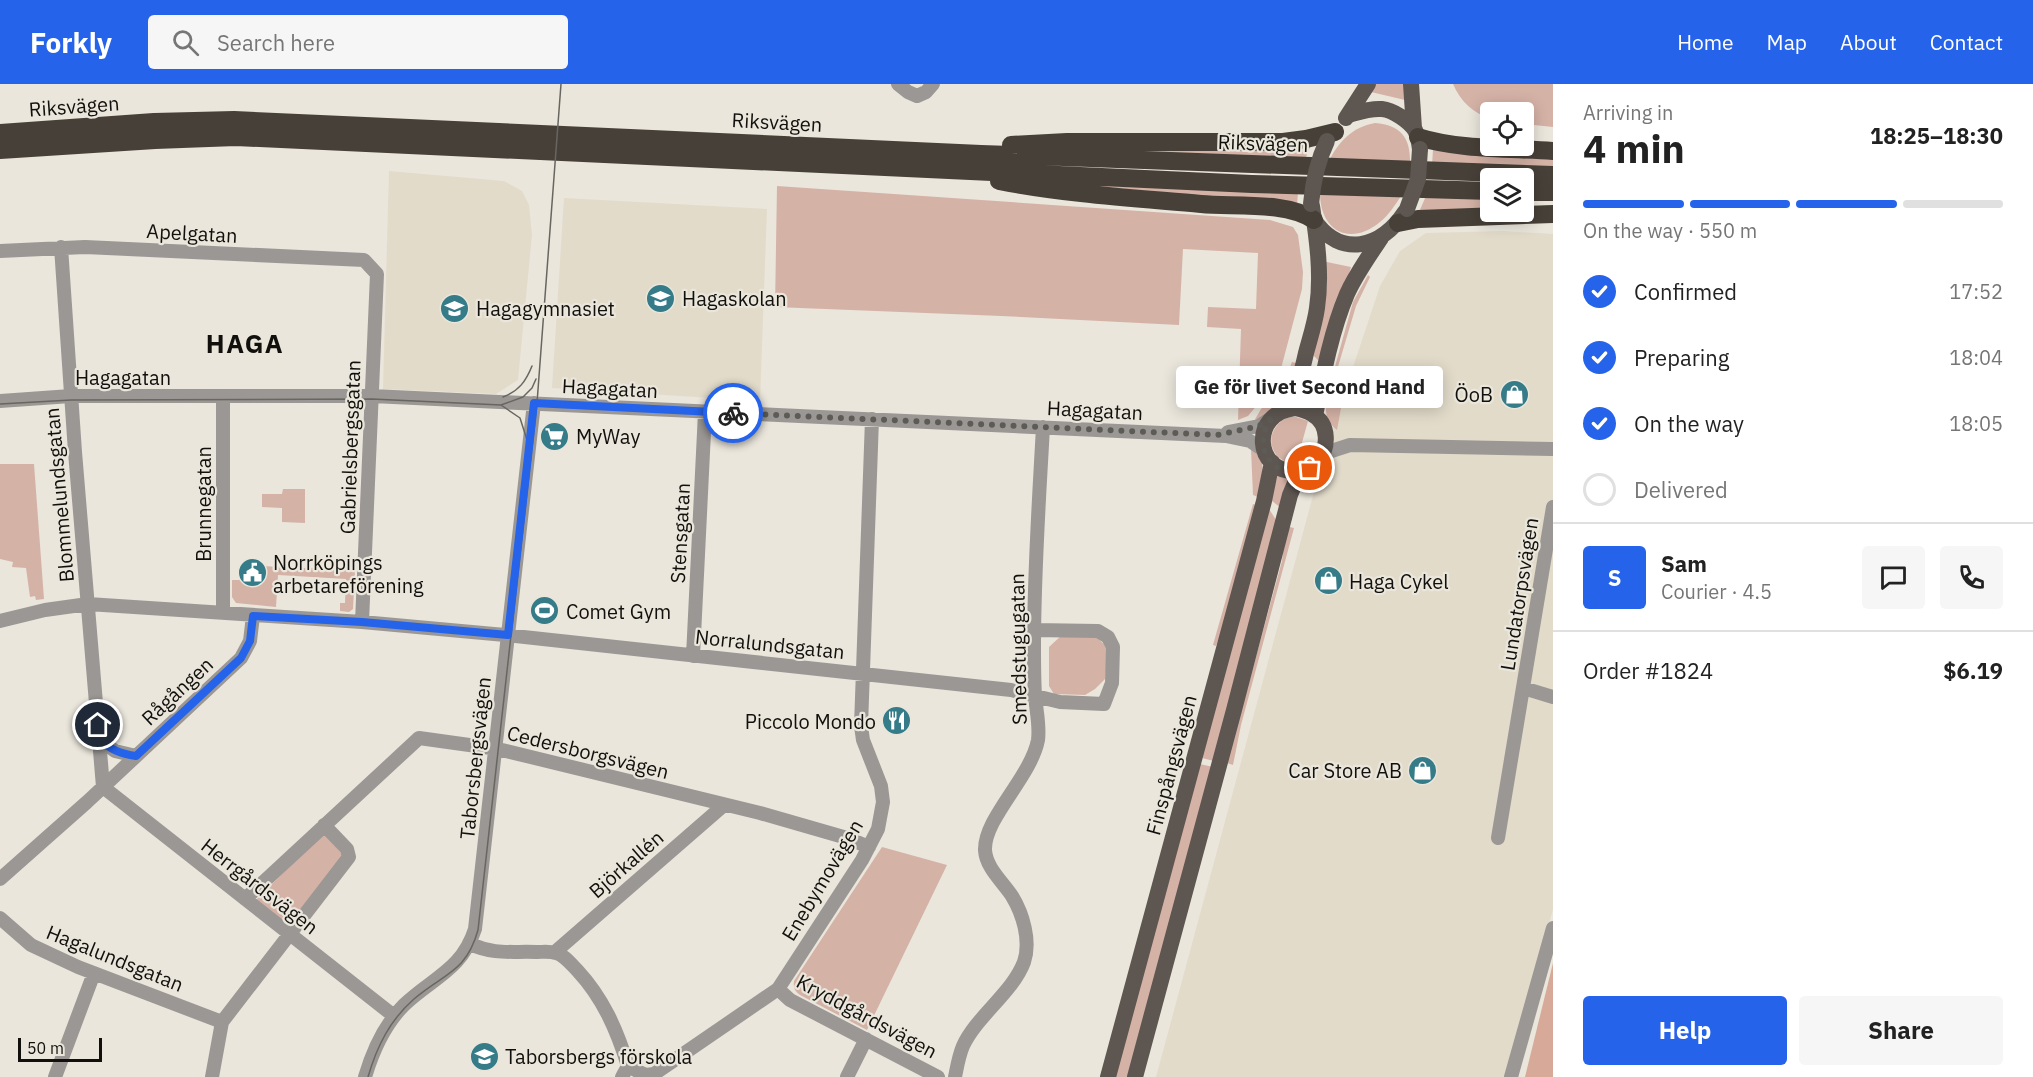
<!DOCTYPE html>
<meta charset="utf-8">
<style>
body{margin:0;font-family:"IBM Plex Sans",sans-serif;background:#f6f6f6;color:#222;height:100vh;display:flex;flex-direction:column;font-size:22px;white-space:nowrap}
*{box-sizing:border-box;margin:0}
p{font-size:20px;color:#767676}
.icon{flex:none;width:33px;height:33px;fill:none;stroke:currentColor;stroke-width:2;stroke-linecap:round;stroke-linejoin:round}
.map{position:relative;flex:1;overflow:hidden}
.side{display:flex;flex-direction:column;background:#fff;width:480px}
.side>*{flex:none}
.tools{position:absolute;left:1480px;top:18px;display:grid;gap:12px}
.tools a{display:grid;place-items:center;width:54px;height:54px;border-radius:6px;background:#fff;box-shadow:0 3px 15px #0003;font-size:30px}
.scale{position:absolute;left:18px;bottom:15px;width:84px;box-sizing:border-box;padding-left:6px;border:3px solid #11100c;border-top:0;font-size:16px;line-height:21px;white-space:nowrap;color:#11100c;-webkit-text-stroke:4px #eae6dc;paint-order:stroke}
.pin{position:absolute;display:grid;place-items:center;width:51px;height:51px;color:#fff;margin:-26px;border:3px solid #fff;border-radius:50%;box-shadow:0 2px 6px #0007}
.courier{position:absolute;display:grid;place-items:center;width:60px;height:60px;margin:-30px;border:4px solid #2563eb;border-radius:50%;background:#fff;color:#222;box-shadow:0 2px 8px #0007}
.bubble{position:absolute;height:42px;border-radius:6px;background:#fff;box-shadow:0 3px 15px #0003;font-size:20px;font-weight:700;line-height:42px;text-align:center}
.head em{font-style:normal;font-weight:700}
.head div{display:flex;flex-direction:column-reverse}
.head{display:flex;align-items:center;justify-content:space-between;height:102px;padding:0 30px}
h1{font-size:39px;font-weight:700;line-height:45px}
.bar{display:grid;grid-template-columns:repeat(4,1fr);gap:9px 6px;align-content:center;height:72px;padding:0 30px}
.bar i{height:8px;border-radius:4px;background:#e0e0e0}
.bar .selected{background:#2563eb}
.bar p{grid-column:span 4}
.line{display:flex;align-items:center;gap:15px;padding:0 30px;border-top:2px solid #e0e0e0}
.line div{flex:1}
.round{display:grid;place-items:center;flex:none;width:63px;height:63px;border-radius:6px;background:#f6f6f6}
ol{padding:0 30px;list-style:none}
li{display:flex;align-items:center;gap:18px;height:66px}
li p{margin-inline-start:auto}
li .icon{padding:6px;border-radius:50%;background:#2563eb;color:#fff;stroke-width:4}
li:last-child{color:#767676}
li i{width:33px;height:33px;border:3px solid #e0e0e0;border-radius:50%}
.primary-button{display:flex;gap:12px;margin-top:auto;padding:12px 30px}
.primary-button a{flex:1;height:69px;border-radius:6px;background:#2563eb;color:#fff;font-size:24px;font-weight:700;line-height:69px;text-align:center}
.primary-button a+a{background:#f6f6f6;color:#222}
header{display:flex;align-items:center;gap:36px;box-sizing:border-box;height:84px;padding:0 30px;background:#2563eb;color:#fff}
header strong{font-size:28px}
nav{display:flex;gap:33px;margin-inline-start:auto;font-size:21px}
.search{width:420px;height:54px;background:#f6f6f6;display:flex;align-items:center;gap:15px;box-sizing:border-box;padding:0 21px;border-radius:6px;color:#767676;font-size:22px}
main{display:flex;flex:1;min-height:0}
.map>svg:first-child{display:block}
.built{fill:#e2dbca}
.green{fill:#d5b2a6}
.forest{fill:#d7a998}
.lines{fill:none;stroke-linecap:round;stroke-linejoin:round}
.minor{stroke:#9b9794;stroke-width:14}
.major{stroke:#5d5651;stroke-width:16}
.highway{stroke:#474039;stroke-width:18}
.tram{stroke:#686660;stroke-width:1.5}
.major-bridge{stroke:#5d5651;stroke-width:16}
.done{stroke:#5d5b55;stroke-width:6;stroke-dasharray:0 10.8}
.route{stroke:#2563eb;stroke-width:8}
.labels{text-anchor:middle;dominant-baseline:central;stroke-width:4.5;stroke-linejoin:round;paint-order:stroke}
.street-label{font-size:20px;fill:#11100c;stroke:#eae6dc}
.poi-label{font-size:20px;fill:#11100c;stroke:#eae6dc;text-anchor:start}
.district-label{font-size:26px;font-weight:bold;letter-spacing:1.5px;fill:#11100c;stroke:#eae6dc}
</style>
<header>
<strong>Forkly</strong>
<div class="search"><svg class="icon" aria-label="search" viewBox="0 0 24 24"><circle cx="10" cy="10" r="6"/><path d="M15 15l6 6"/></svg>Search here</div>
<nav><a>Home</a><a>Map</a><a>About</a><a>Contact</a></nav>
</header>
<main>
<div class="map">
<svg width="1553" height="993" viewBox="0 0 1553 993">
<rect width="100%" height="100%" fill="#eae6dc"/>
<!-- built -->
<path class="built" d="M 389,87 L 504,97 L 522,107 L 529,121 L 532,151 L 518,296 L 496,310 L 383,305 Z
M 564,114 L 767,125 L 760,317 L 552,304 Z
M 1503,147 L 1553,150 L 1553,825 L 1508,993 L 1156,993 L 1325,367 L 1380,202 L 1400,167 L 1426,149 Z"/>
<!-- green -->
<path class="green" d="M 1376,0 L 1405,0 L 1405,16 L 1371,8 Z
M 1453,0 L 1553,0 L 1553,43 L 1524,40 L 1524,28 L 1491,28 L 1491,35 C 1473,29 1461,18 1453,0 Z
M 1375,39 C 1402,41 1411,55 1410,81 L 1328,79 C 1338,58 1352,43 1375,39 Z
M 1311,61 L 1304,78 L 1039,62 Z
M 1433,65 L 1553,74 L 1553,84 L 1432,82 Z
M 1036,96 L 1298,108 L 1297,122 Z
M 777,102 L 1270,136 L 1293,143 L 1298,151 L 1303,188 L 1302,205 L 1278,296 L 1248,332 L 1238,336 L 1241,245 L 1207,243 L 1208,223 L 1256,225 L 1258,169 L 1183,165 L 1179,241 L 1001,232 L 775,223 Z
M 1320,109 L 1401,112 C 1395,121 1389,131 1380,138 C 1350,163 1320,147 1320,109 Z
M 1426,112 L 1491,114 L 1491,126 L 1419,128 Z
M 1322,177 L 1351,183 L 1322,280 L 1311,269 L 1326,208 L 1327,195 Z
M 1368,191 L 1370,193 L 1356,222 L 1337,286 L 1334,286 L 1353,218 Z
M 1292,278 L 1300,280 L 1287,312 L 1260,334 L 1254,337 L 1261,325 L 1282,302 Z
M 1308,282 L 1319,290 L 1310,321 L 1296,318 Z
M 1332,294 L 1343,298 L 1345,302 L 1337,346 C 1319,332 1327,314 1332,294 Z
M 1289,333 L 1296,333 L 1308,337 L 1296,380 C 1267,378 1262,344 1289,333 Z
M 1251,365 C 1269,375 1262,397 1258,413 L 1253,411 Z
M 0,380 L 34,380 L 44,515 L 36,516 L 35,512 L 30,513 L 26,484 L 12,483 L 13,478 L 0,475 Z
M 1278,390 L 1292,394 L 1282,425 L 1271,416 Z
M 283,405 L 305,405 L 305,439 L 282,438 L 282,424 L 262,423 L 262,410 L 282,410 Z
M 1253,420 L 1256,421 L 1222,547 L 1216,562 L 1213,561 Z
M 1269,425 L 1278,439 L 1214,677 L 1202,674 Z
M 1286,442 L 1294,444 L 1241,641 L 1233,681 L 1227,679 L 1282,477 Z
M 259,482 L 355,486 L 353,525 L 349,528 L 340,527 L 340,519 L 345,519 L 346,495 L 278,491 L 276,523 L 236,519 L 232,513 L 232,496 L 259,496 Z
M 1063,550 L 1095,552 L 1104,560 L 1108,570 L 1105,595 L 1095,605 L 1085,611 L 1054,610 L 1049,602 L 1049,563 Z
M 1200,680 L 1213,683 L 1129,993 L 1115,993 Z
M 323,749 L 345,773 L 289,842 L 256,816 Z
M 882,763 L 947,781 L 867,946 L 800,911 C 795,907 793,904 794,897 Z"/>
<!-- forest -->
<path class="forest" d="M 1553,879 L 1553,993 L 1525,993 Z"/>
<g class="lines">
<!-- minor -->
<path class="minor" d="M 898,0 L 908,8 L 917,12 L 926,8 L 933,0
M 61,163 L 75,368 L 103,703
M 0,167 L 85,163 L 364,176 L 377,190 L 362,538
M 223,312 L 223,528
M 0,317 L 71,312 L 372,312 L 1226,352 L 1250,357 L 1265,367
M 1228,348 L 1259,342 L 1271,334
M 1322,370 L 1350,361 L 1553,365
M 0,537 L 45,526 L 88,520 L 362,538 L 505,551 L 1011,606 L 1060,618 L 1104,620 L 1112,599 L 1113,563 L 1108,553 L 1098,547 L 1034,546
M 693,572 L 705,328
M 1523,604 L 1553,613
M 99,655 L 115,667 L 136,672
M 103,703 L 394,932
M 1498,754 L 1553,423
M 0,795 L 87,718 L 241,574 L 250,557 L 253,532
M 245,815 L 419,654 L 498,665 L 760,729 L 847,754 L 869,763
M 0,834 L 31,861 L 78,883 L 222,938
M 470,860 C 495,871 511,867 537,868 C 543,868 550,867 556,869 C 564,871 571,880 577,886 C 603,914 617,946 628,982
M 555,868 L 724,721
M 778,905 L 790,916 L 938,993
M 55,993 L 94,889
M 212,993 L 222,938 L 349,773 L 347,765 L 324,741
M 365,993 C 373,966 384,941 404,921 C 432,894 462,886 475,845 L 534,319
M 622,993 L 628,982 L 645,991 L 654,990 L 778,905 L 862,776 L 878,745 L 883,718 L 881,702 L 863,656 L 861,642 L 872,335
M 847,993 L 866,955
M 955,993 C 957,983 959,971 963,962 C 976,933 1013,908 1024,878 C 1031,857 1023,830 1012,812 C 1003,798 986,784 985,766 C 984,734 1031,693 1038,656 C 1040,641 1036,626 1035,611 C 1034,595 1034,578 1034,561 C 1034,488 1039,416 1043,343
M 1511,993 L 1553,844"/>
<!-- major -->
<path class="major" d="M 1411,0 L 1414,44
M 1348,31 C 1359,28 1370,24 1382,25 C 1393,26 1409,37 1415,46 C 1418,52 1419,58 1420,65
M 1346,34 L 1368,0
M 1314,136 C 1341,175 1381,164 1405,128
M 1295,324 C 1300,325 1307,327 1312,330 C 1330,340 1329,365 1317,378 C 1311,384 1304,387 1296,387 C 1255,390 1249,329 1295,324 Z
M 1285,325 C 1296,309 1302,288 1306,269 C 1310,254 1315,239 1317,224 C 1322,191 1317,155 1312,122
M 1315,332 C 1323,291 1331,248 1347,210 C 1356,190 1369,172 1381,154
M 1108,993 L 1264,417 L 1272,378
M 1135,993 L 1234,626 L 1290,411 L 1300,387"/>
<!-- highway -->
<path class="highway" d="M 0,49 L 154,38 L 234,36 L 981,70 L 1553,91
M 1418,53 C 1460,66 1509,64 1553,67
M 1011,61 L 1067,58 L 1283,58 L 1306,55 L 1335,48
M 0,66 L 155,56 L 236,53 L 1252,100 L 1491,107
M 999,97 C 1066,110 1134,114 1201,120 C 1234,123 1286,117 1314,136
M 1524,108 L 1553,108
M 1398,139 L 1418,135 L 1553,130"/>
<!-- tram -->
<path class="tram" d="M 503,313 C 519,307 526,297 532,282
M 0,320 L 71,316 L 372,315 L 501,321 L 523,313 L 532,304 L 536,295
M 501,321 L 520,334 L 527,356
M 368,993 C 377,962 390,936 414,915 C 444,889 466,889 478,846 L 537,319 L 561,0"/>
<!-- major-bridge -->
<path class="major-bridge" d="M 1311,120 C 1313,96 1317,78 1327,57
M 1407,125 L 1418,95 L 1420,65"/>
</g>
<g class="lines">
<!-- done -->
<path class="done" d="M 733,329 L 1217,351 L 1259,342 L 1274,332 C 1254,352 1262,384 1292,388 C 1298,388 1304,386 1310,384"/>
<!-- route -->
<path class="route" d="M 98,641 L 99,655 C 111,666 121,670 136,672 L 241,574 L 250,557 L 253,532 L 362,538 L 508,551 L 534,319 L 733,329"/>
</g>
<!-- icons -->
<defs>
<symbol id="school-disc" viewBox="-11 -11 22 22"><circle r="9.5" fill="#357b88" stroke="#eae6dc"/><path d="M0-5L7-2L0 1L-7-2ZM-4 1L0 2.5L4 1V4Q0 6-4 4Z" fill="#fff"/></symbol>
<symbol id="shop-disc" viewBox="-11 -11 22 22"><circle r="9.5" fill="#357b88" stroke="#eae6dc"/><path d="M-5-2.5h2.3a2.7 3.5 0 0 1 5.4 0H5L5.5 6h-11ZM-1.5-2.5h3a1.5 2.3 0 0 0-3 0Z" fill="#fff"/></symbol>
<symbol id="supermarket-disc" viewBox="-11 -11 22 22"><circle r="9.5" fill="#357b88" stroke="#eae6dc"/><path d="M-6-5.5h2.5l.6 2H6L4.5 2H-2.5L-4.4-4H-6ZM-1.5 3.2a1.3 1.3 0 1 0 .1 0ZM3 3.2a1.3 1.3 0 1 0 .1 0Z" fill="#fff"/></symbol>
<symbol id="civic-disc" viewBox="-11 -11 22 22"><circle r="9.5" fill="#357b88" stroke="#eae6dc"/><path d="M-.6-6.5H3V-4.5H.6V-3L4-1V1h2V6H-6V1h2V-1L-.6-3ZM-1.2 2.5V6h2.4V2.5Z" fill="#fff"/></symbol>
<symbol id="stadium-disc" viewBox="-11 -11 22 22"><circle r="9.5" fill="#357b88" stroke="#eae6dc"/><path d="M0-5a6.5 5 0 1 0 0 10a6.5 5 0 1 0 0-10ZM-3.5-1.8h7v3.6h-7Z" fill="#fff"/></symbol>
<symbol id="restaurant-disc" viewBox="-11 -11 22 22"><circle r="9.5" fill="#357b88" stroke="#eae6dc"/><path d="M-5-6h1v4h1v-4h1v4h1v-4h1v5L-1.5 .5V6h-2V.5L-5-1ZM5-6V6H3V1.5H1.5Q1.5-4 5-6Z" fill="#fff"/></symbol>
</defs>
<g fill-rule="evenodd">
<use href="#school-disc" x="644" y="198" width="33" height="33"/>
<use href="#school-disc" x="438" y="208" width="33" height="33"/>
<use href="#shop-disc" x="1498" y="294" width="33" height="33"/>
<use href="#supermarket-disc" x="538" y="336" width="33" height="33"/>
<use href="#civic-disc" x="236" y="472" width="33" height="33"/>
<use href="#shop-disc" x="1312" y="480" width="33" height="33"/>
<use href="#stadium-disc" x="528" y="510" width="33" height="33"/>
<use href="#restaurant-disc" x="880" y="620" width="33" height="33"/>
<use href="#shop-disc" x="1406" y="670" width="33" height="33"/>
<use href="#school-disc" x="468" y="956" width="33" height="33"/>
</g>
<g class="labels">
<!-- street labels -->
<g class="street-label">
<text transform="translate(74 22) rotate(-4)">Riksvägen</text>
<text transform="translate(777 38) rotate(3)">Riksvägen</text>
<text transform="translate(1263 59) rotate(2)">Riksvägen</text>
<text transform="translate(192 149) rotate(3)">Apelgatan</text>
<text x="123" y="293">Hagagatan</text>
<text transform="translate(610 304) rotate(3)">Hagagatan</text>
<text transform="translate(1095 326) rotate(3)">Hagagatan</text>
<text transform="translate(350 363) rotate(-88)">Gabrielsbergsgatan</text>
<text transform="translate(59 411) rotate(-95)">Blommelundsgatan</text>
<text transform="translate(203 420) rotate(-90)">Brunnegatan</text>
<text transform="translate(680 449) rotate(-87)">Stensgatan</text>
<text transform="translate(1519 510) rotate(-81)">Lundatorpsvägen</text>
<text transform="translate(770 560) rotate(6)">Norralundsgatan</text>
<text transform="translate(1018 565) rotate(-91)">Smedstugugatan</text>
<text transform="translate(177 607) rotate(-43)">Rågången</text>
<text transform="translate(588 668) rotate(14)">Cedersborgsvägen</text>
<text transform="translate(475 674) rotate(-84)">Taborsbergsvägen</text>
<text transform="translate(1171 681) rotate(-75)">Finspångsvägen</text>
<text transform="translate(626 780) rotate(-41)">Björkallén</text>
<text transform="translate(822 796) rotate(-59)">Enebymovägen</text>
<text transform="translate(260 802) rotate(38)">Herrgårdsvägen</text>
<text transform="translate(115 874) rotate(22)">Hagalundsgatan</text>
<text transform="translate(867 932) rotate(28)">Kryddgårdsvägen</text>
</g>
<!-- poi labels -->
<g class="poi-label">
<text x="682" y="214">Hagaskolan</text>
<text x="476" y="224">Hagagymnasiet</text>
<text x="1493" y="310" text-anchor="end">ÖoB</text>
<text x="576" y="352">MyWay</text>
<text x="273" y="478">Norrköpings<tspan x="273" dy="23">arbetareförening</tspan></text>
<text x="1349" y="497">Haga Cykel</text>
<text x="566" y="527">Comet Gym</text>
<text x="876" y="637" text-anchor="end">Piccolo Mondo</text>
<text x="1402" y="686" text-anchor="end">Car Store AB</text>
<text x="505" y="972">Taborsbergs förskola</text>
</g>
<!-- district labels -->
<g class="district-label">
<text x="245" y="259">HAGA</text>
</g>
</g>
</svg>
<div class="tools">
<a><svg class="icon" aria-label="locate" viewBox="0 0 24 24"><circle cx="12" cy="12" r="6"/><path d="M12 2v4M12 18v4M2 12h4M18 12h4"/></svg></a>
<a><svg class="icon" aria-label="layers" viewBox="0 0 24 24"><path d="M12 4l9 5-9 5-9-5zM3 14l9 5 9-5"/></svg></a>
</div>
<div class="scale">50 m</div>
<div class="pin" style="left:1310px;top:384px;background:#ea580c"><svg class="icon" aria-label="bag" viewBox="0 0 24 24"><path d="M5 8h14l-1 12H6zM9 8a3 3 0 0 1 6 0"/></svg></div>
<div class="pin" style="left:98px;top:641px;background:#1f2937"><svg class="icon" aria-label="home" viewBox="0 0 24 24"><path d="M3 11l9-7 9 7M6 9v11h12V9"/></svg></div>
<div class="courier" style="left:733px;top:329px"><svg class="icon" aria-label="bike" viewBox="0 0 24 24"><circle cx="6" cy="16" r="4"/><circle cx="18" cy="16" r="4"/><path d="M6 16l4-8h5l3 8M10 8l3 8H6M13 5h3"/></svg></div>
<div class="bubble" style="left:1176px;top:282px;width:267px">Ge för livet Second Hand</div>
</div>
<section class="side">
<div class="head"><div><h1>4 min</h1><p>Arriving in</p></div><em>18:25–18:30</em></div>
<div class="bar"><i class="selected"></i><i class="selected"></i><i class="selected"></i><i></i><p>On the way · 550 m</p></div>
<ol>
<li><svg class="icon" aria-label="check" viewBox="0 0 24 24"><path d="M5 12l5 5 9-10"/></svg>Confirmed<p>17:52</p></li>
<li><svg class="icon" aria-label="check" viewBox="0 0 24 24"><path d="M5 12l5 5 9-10"/></svg>Preparing<p>18:04</p></li>
<li><svg class="icon" aria-label="check" viewBox="0 0 24 24"><path d="M5 12l5 5 9-10"/></svg>On the way<p>18:05</p></li>
<li><i></i>Delivered</li>
</ol>
<div class="line" style="height:108px"><b class="round" style="background:#2563eb;color:#fff">S</b><div><b>Sam</b><p>Courier · 4.5</p></div><a class="round"><svg class="icon" aria-label="chat" viewBox="0 0 24 24"><path d="M4 5h16v11H9l-5 4z"/></svg></a><a class="round"><svg class="icon" aria-label="phone" viewBox="0 0 24 24"><path d="M5 4h4l2 5-3 2q2 4 5 5l2-3 5 2v4C11 20 4 13 5 4z"/></svg></a></div>
<div class="line" style="height:78px"><div>Order #1824</div><b>$6.19</b></div>
<div class="primary-button"><a>Help</a><a>Share</a></div>
</section>
</main>
